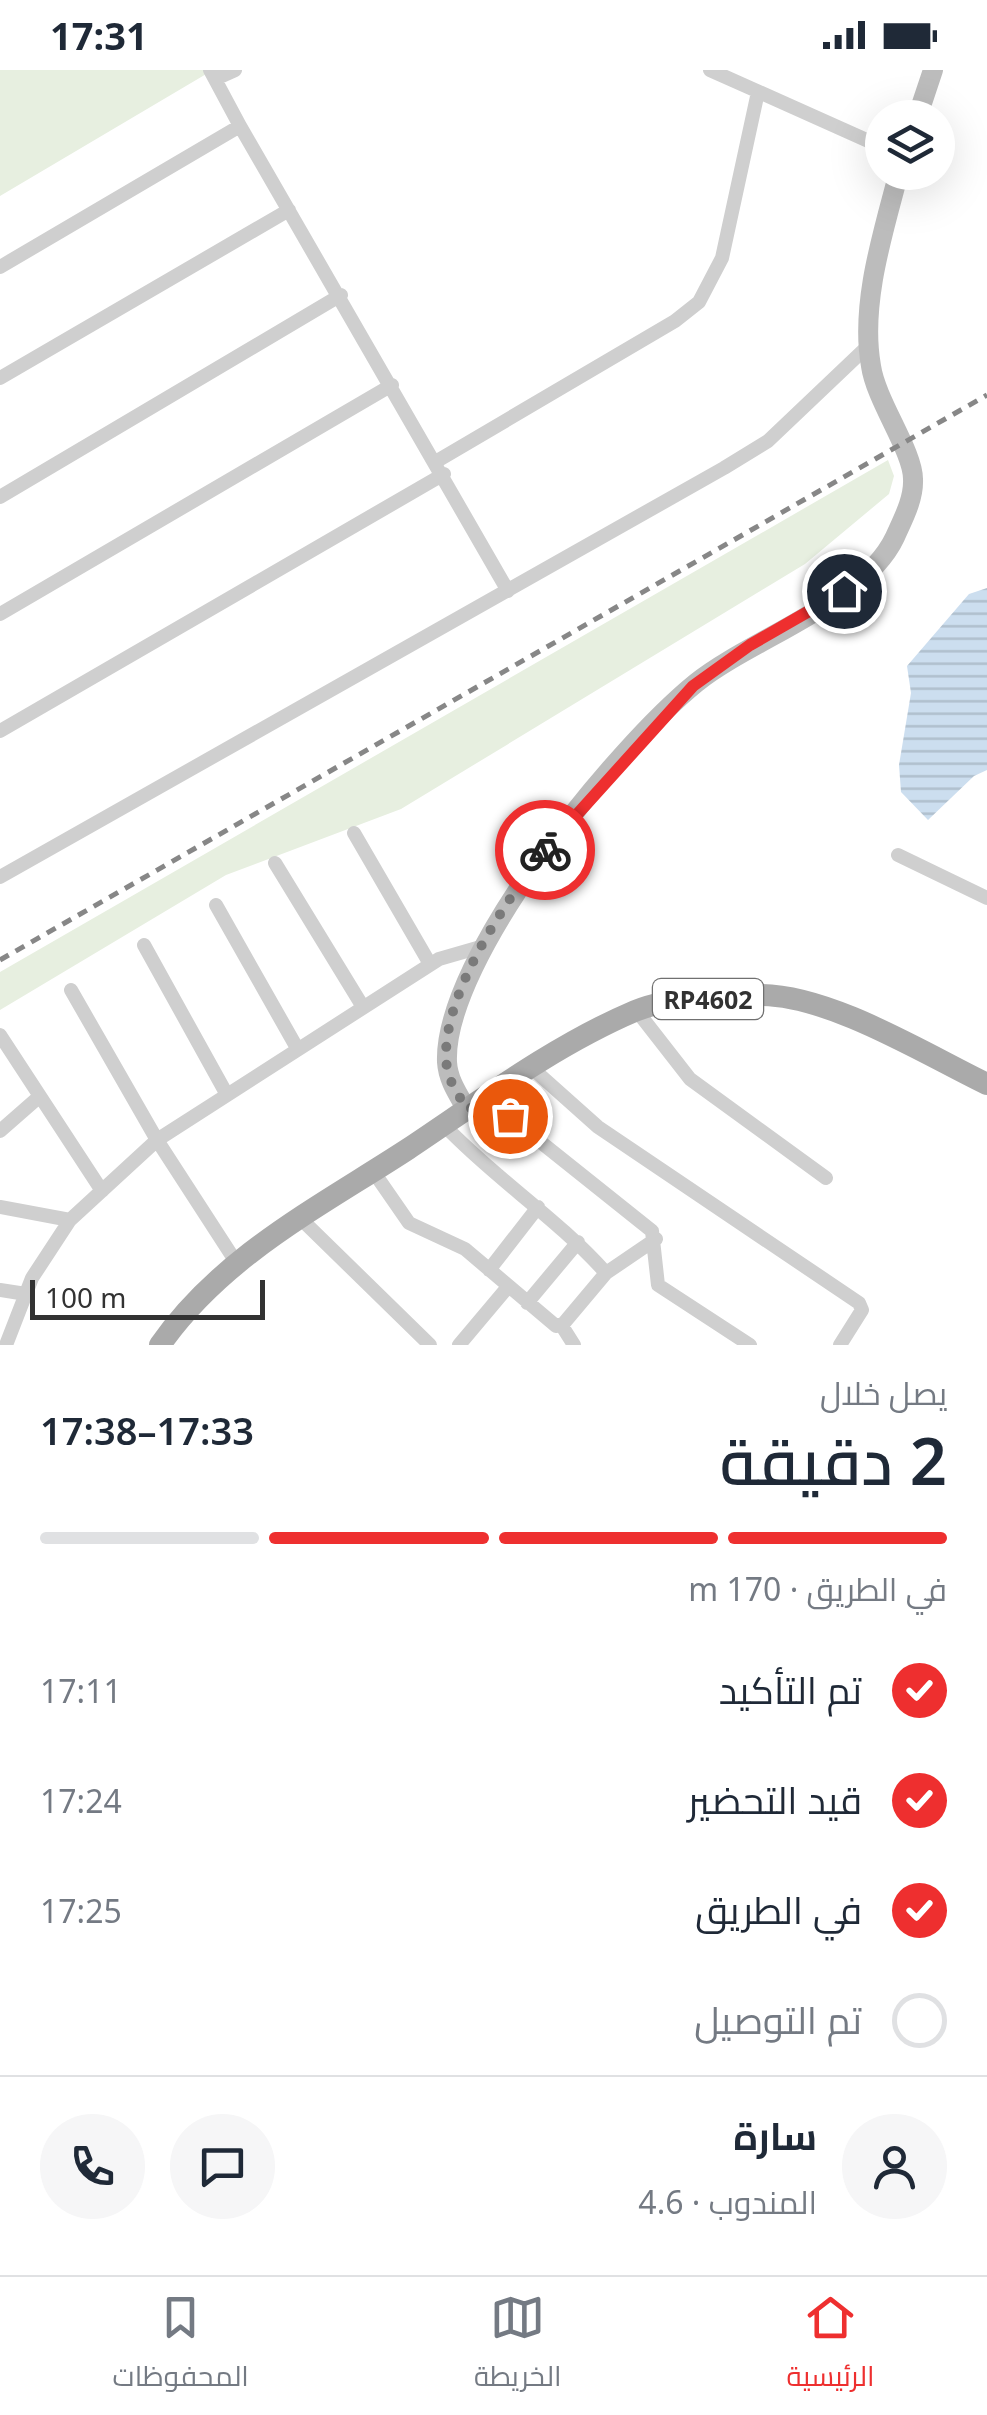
<!DOCTYPE html>
<html lang="ar">
<meta charset="utf-8">
<style>
body{margin:0;font-family:"Noto Sans",Cairo,sans-serif;background:#f6f6f7;color:#1f2937;direction:rtl;height:100vh;display:flex;flex-direction:column;font-size:38px;white-space:nowrap}
*{box-sizing:border-box;margin:0}
p{font-size:32px;color:#747a83}
.icon{flex:none;width:55px;height:55px;fill:none;stroke:currentColor;stroke-width:2;stroke-linecap:round;stroke-linejoin:round}
.map{position:relative;height:1275px;overflow:hidden;direction:ltr}
.panel{display:flex;flex-direction:column;background:#fff;flex:1}
.panel>*{flex:none}
.fabs{position:absolute;left:865px;top:30px;display:grid;gap:20px}
.fabs a{display:grid;place-items:center;width:90px;height:90px;border-radius:50%;background:#fff;box-shadow:0 10px 40px #0002;font-size:50px}
.scale{position:absolute;left:30px;bottom:25px;width:235px;box-sizing:border-box;padding-left:10px;border:5px solid #323232;border-top:0;font-size:28px;line-height:35px;white-space:nowrap;color:#323232;-webkit-text-stroke:8px #fff;paint-order:stroke}
.pin{position:absolute;display:grid;place-items:center;width:85px;height:85px;color:#fff;margin:-42px;border:5px solid #fff;border-radius:50%;box-shadow:0 2px 10px #0007}
.courier{position:absolute;display:grid;place-items:center;width:100px;height:100px;margin:-50px;border:8px solid #ee2f2f;border-radius:50%;background:#fff;color:#222;box-shadow:0 2px 12px #0007}
.summary em{font-style:normal;font-weight:600}
.summary div{display:flex;flex-direction:column-reverse}
.summary{display:flex;align-items:center;justify-content:space-between;height:170px;padding:0 40px}
h1{font-size:65px;font-weight:600;line-height:75px}
.bar{display:grid;grid-template-columns:repeat(4,1fr);gap:15px 10px;align-content:center;height:120px;padding:0 40px}
.bar i{height:12px;border-radius:8px;background:#e0e1e3}
.bar .selected{background:#ee2f2f}
.bar p{grid-column:span 4}
.line{display:flex;align-items:center;gap:25px;padding:0 40px;border-top:2px solid #e0e1e3}
.line div{flex:1}
.round{display:grid;place-items:center;flex:none;width:105px;height:105px;border-radius:52px;background:#f6f6f7}
ol{padding:0 40px;list-style:none}
li{display:flex;align-items:center;gap:30px;height:110px}
li p{margin-inline-start:auto}
li .icon{padding:10px;border-radius:50%;background:#ee2f2f;color:#fff;stroke-width:4}
li:last-child{color:#747a83}
li i{width:55px;height:55px;border:5px solid #e0e1e3;border-radius:50%}
.status{display:flex;justify-content:space-between;align-items:center;height:70px;padding:0 50px;background:#fff;direction:ltr}
.status svg{height:28px;fill:currentColor}
.tabs{display:flex;justify-content:space-around;align-items:center;height:140px;border-top:2px solid #e0e1e3;background:#fff;font-size:28px;color:#747a83}
.tabs a{display:grid;justify-items:center;gap:5px}
.tabs .selected{color:#ee2f2f}
.map>svg:first-child{display:block}
.green{fill:#e7efe0}
.water{fill:url(#water-rules)}
.lines{fill:none;stroke-linecap:round;stroke-linejoin:round}
.minor{stroke:#cfcfcf;stroke-width:14}
.secondary{stroke:#bcbcbc;stroke-width:20}
.primary{stroke:#aaa;stroke-width:22}
.rail{stroke:#878787;stroke-width:5;stroke-dasharray:10 8;stroke-linecap:butt}
.done{stroke:#7a7a7a;stroke-width:10;stroke-dasharray:0 18}
.route{stroke:#ee2f2f;stroke-width:12}
.labels{text-anchor:middle;dominant-baseline:central;stroke-width:10;stroke-linejoin:round;paint-order:stroke}
.shield{fill:#fff;stroke:#707070;stroke-width:2.5}
.shield-label{font-size:25px;font-weight:bold;fill:#323232}
</style>
<div class="status"><b>17:31</b><svg viewBox="0 0 49 12"><path d="M0 12V9h3v3zM5 12V6h3v6zM10 12V3h3v9zM15 12V0h3v12zM26 1h20v11H26zM47 4h2v5h-2z"/></svg></div>
<div class="map">
<svg width="987" height="1275" viewBox="0 0 987 1275">
<defs>
<pattern id="water-rules" width="6" height="5" patternUnits="userSpaceOnUse" patternTransform="scale(2.5)"><rect width="6" height="5" fill="#ccdeef"/><path d="M0 2.5h6" fill="none" stroke="#b0bfcd"/></pattern>
</defs>
<rect width="100%" height="100%" fill="#fff"/>
<!-- green -->
<path class="green" d="M 0,0 L 213,0 L 0,126 Z
M 888,390 L 894,406 L 889,424 L 805,494 L 401,739 L 226,805 L 0,940 L 0,902 Z"/>
<!-- water -->
<path class="water" d="M 987,518 L 987,700 L 974,706 L 928,750 L 901,722 L 899,695 L 911,623 L 907,596 L 969,524 Z"/>
<g class="lines">
<!-- minor -->
<path class="minor" d="M 210,0 L 240,56
M 710,0 L 882,77
M 215,9 L 235,0
M 0,197 L 240,56 L 508,521
M 0,308 L 289,140
M 437,391 L 675,251 L 699,232 L 722,188 L 758,22
M 0,427 L 341,225
M 0,544 L 392,315
M 0,661 L 444,404
M 354,763 L 430,894
M 898,785 L 987,828
M 275,793 L 363,937
M 0,807 L 724,398 L 768,371 L 869,275
M 216,835 L 297,978
M 144,875 L 226,1023
M 71,920 L 157,1070 L 236,1192
M 637,941 L 690,1009 L 826,1108
M 0,965 L 102,1121
M 533,999 L 598,1057 L 859,1233 L 862,1240 L 840,1275
M 493,1023 L 518,1054 L 652,1161 L 658,1215 L 750,1275
M 444,1055 C 494,1108 557,1148 606,1203
M 0,1061 L 40,1026
M 373,1101 L 409,1153 L 465,1179 L 556,1256 L 564,1253 L 606,1203 L 656,1169
M 0,1137 L 70,1150
M 300,1148 L 430,1275
M 489,1200 L 538,1137
M 0,1220 L 26,1224
M 527,1233 L 578,1172
M 562,1256 L 574,1275
M 6,1275 L 32,1208 L 70,1150 L 157,1070 L 439,889 L 484,876
M 459,1275 L 507,1218"/>
<!-- secondary -->
<path class="secondary" d="M 917,48 L 933,0
M 467,1040 C 458,1024 448,1010 447,992 C 443,888 617,677 696,613 C 752,568 864,533 895,467 C 903,449 914,429 913,409 C 913,381 876,331 871,296 C 860,234 883,163 899,102"/>
<!-- primary -->
<path class="primary" d="M 160,1275 C 222,1186 319,1137 408,1079 C 480,1031 555,975 635,941 C 672,926 722,925 762,925 C 832,926 925,984 987,1014"/>
<!-- rail -->
<path class="rail" d="M 0,890 L 987,325"/>
</g>
<g class="lines">
<!-- done -->
<path class="done" d="M 510,1046 L 493,1024 L 468,1040 C 459,1026 450,1014 447,998 C 437,931 506,831 545,780"/>
<!-- route -->
<path class="route" d="M 545,780 L 693,616 L 750,575 L 844,521"/>
</g>
<g class="labels">
<!-- shield labels -->
<rect class="shield" x="653" y="909" width="110" height="40" rx="8"/>
<g class="shield-label">
<text x="708" y="929">RP4602</text>
</g>
</g>
</svg>
<div class="fabs">
<a><svg class="icon" aria-label="layers" viewBox="0 0 24 24"><path d="M12 4l9 5-9 5-9-5zM3 14l9 5 9-5"/></svg></a>
</div>
<div class="scale">100 m</div>
<div class="pin" style="left:510px;top:1046px;background:#ea580c"><svg class="icon" aria-label="bag" viewBox="0 0 24 24"><path d="M5 8h14l-1 12H6zM9 8a3 3 0 0 1 6 0"/></svg></div>
<div class="pin" style="left:844px;top:521px;background:#1f2937"><svg class="icon" aria-label="home" viewBox="0 0 24 24"><path d="M3 11l9-7 9 7M6 9v11h12V9"/></svg></div>
<div class="courier" style="left:545px;top:780px"><svg class="icon" aria-label="bike" viewBox="0 0 24 24"><circle cx="6" cy="16" r="4"/><circle cx="18" cy="16" r="4"/><path d="M6 16l4-8h5l3 8M10 8l3 8H6M13 5h3"/></svg></div>
</div>
<section class="panel">
<div class="summary"><div><h1>2 دقيقة</h1><p>يصل خلال</p></div><em>17:33–17:38</em></div>
<div class="bar"><i class="selected"></i><i class="selected"></i><i class="selected"></i><i></i><p>في الطريق · 170 m</p></div>
<ol>
<li><svg class="icon" aria-label="check" viewBox="0 0 24 24"><path d="M5 12l5 5 9-10"/></svg>تم التأكيد<p>17:11</p></li>
<li><svg class="icon" aria-label="check" viewBox="0 0 24 24"><path d="M5 12l5 5 9-10"/></svg>قيد التحضير<p>17:24</p></li>
<li><svg class="icon" aria-label="check" viewBox="0 0 24 24"><path d="M5 12l5 5 9-10"/></svg>في الطريق<p>17:25</p></li>
<li><i></i>تم التوصيل</li>
</ol>
<div class="line" style="height:180px"><a class="round"><svg class="icon" aria-label="person" viewBox="0 0 24 24"><circle cx="12" cy="8" r="4"/><path d="M4 21q1-7 8-7t8 7"/></svg></a><div><b>سارة</b><p>المندوب · 4.6</p></div><a class="round"><svg class="icon" aria-label="chat" viewBox="0 0 24 24"><path d="M4 5h16v11H9l-5 4z"/></svg></a><a class="round"><svg class="icon" aria-label="phone" viewBox="0 0 24 24"><path d="M5 4h4l2 5-3 2q2 4 5 5l2-3 5 2v4C11 20 4 13 5 4z"/></svg></a></div>
</section>
<nav class="tabs">
<a class="selected"><svg class="icon" aria-label="home" viewBox="0 0 24 24"><path d="M3 11l9-7 9 7M6 9v11h12V9"/></svg>الرئيسية</a>
<a><svg class="icon" aria-label="map" viewBox="0 0 24 24"><path d="M3 6l6-2 6 2 6-2v14l-6 2-6-2-6 2zM9 4v14M15 6v14"/></svg>الخريطة</a>
<a><svg class="icon" aria-label="saved" viewBox="0 0 24 24"><path d="M7 4h10v16l-5-4-5 4z"/></svg>المحفوظات</a>
</nav>
